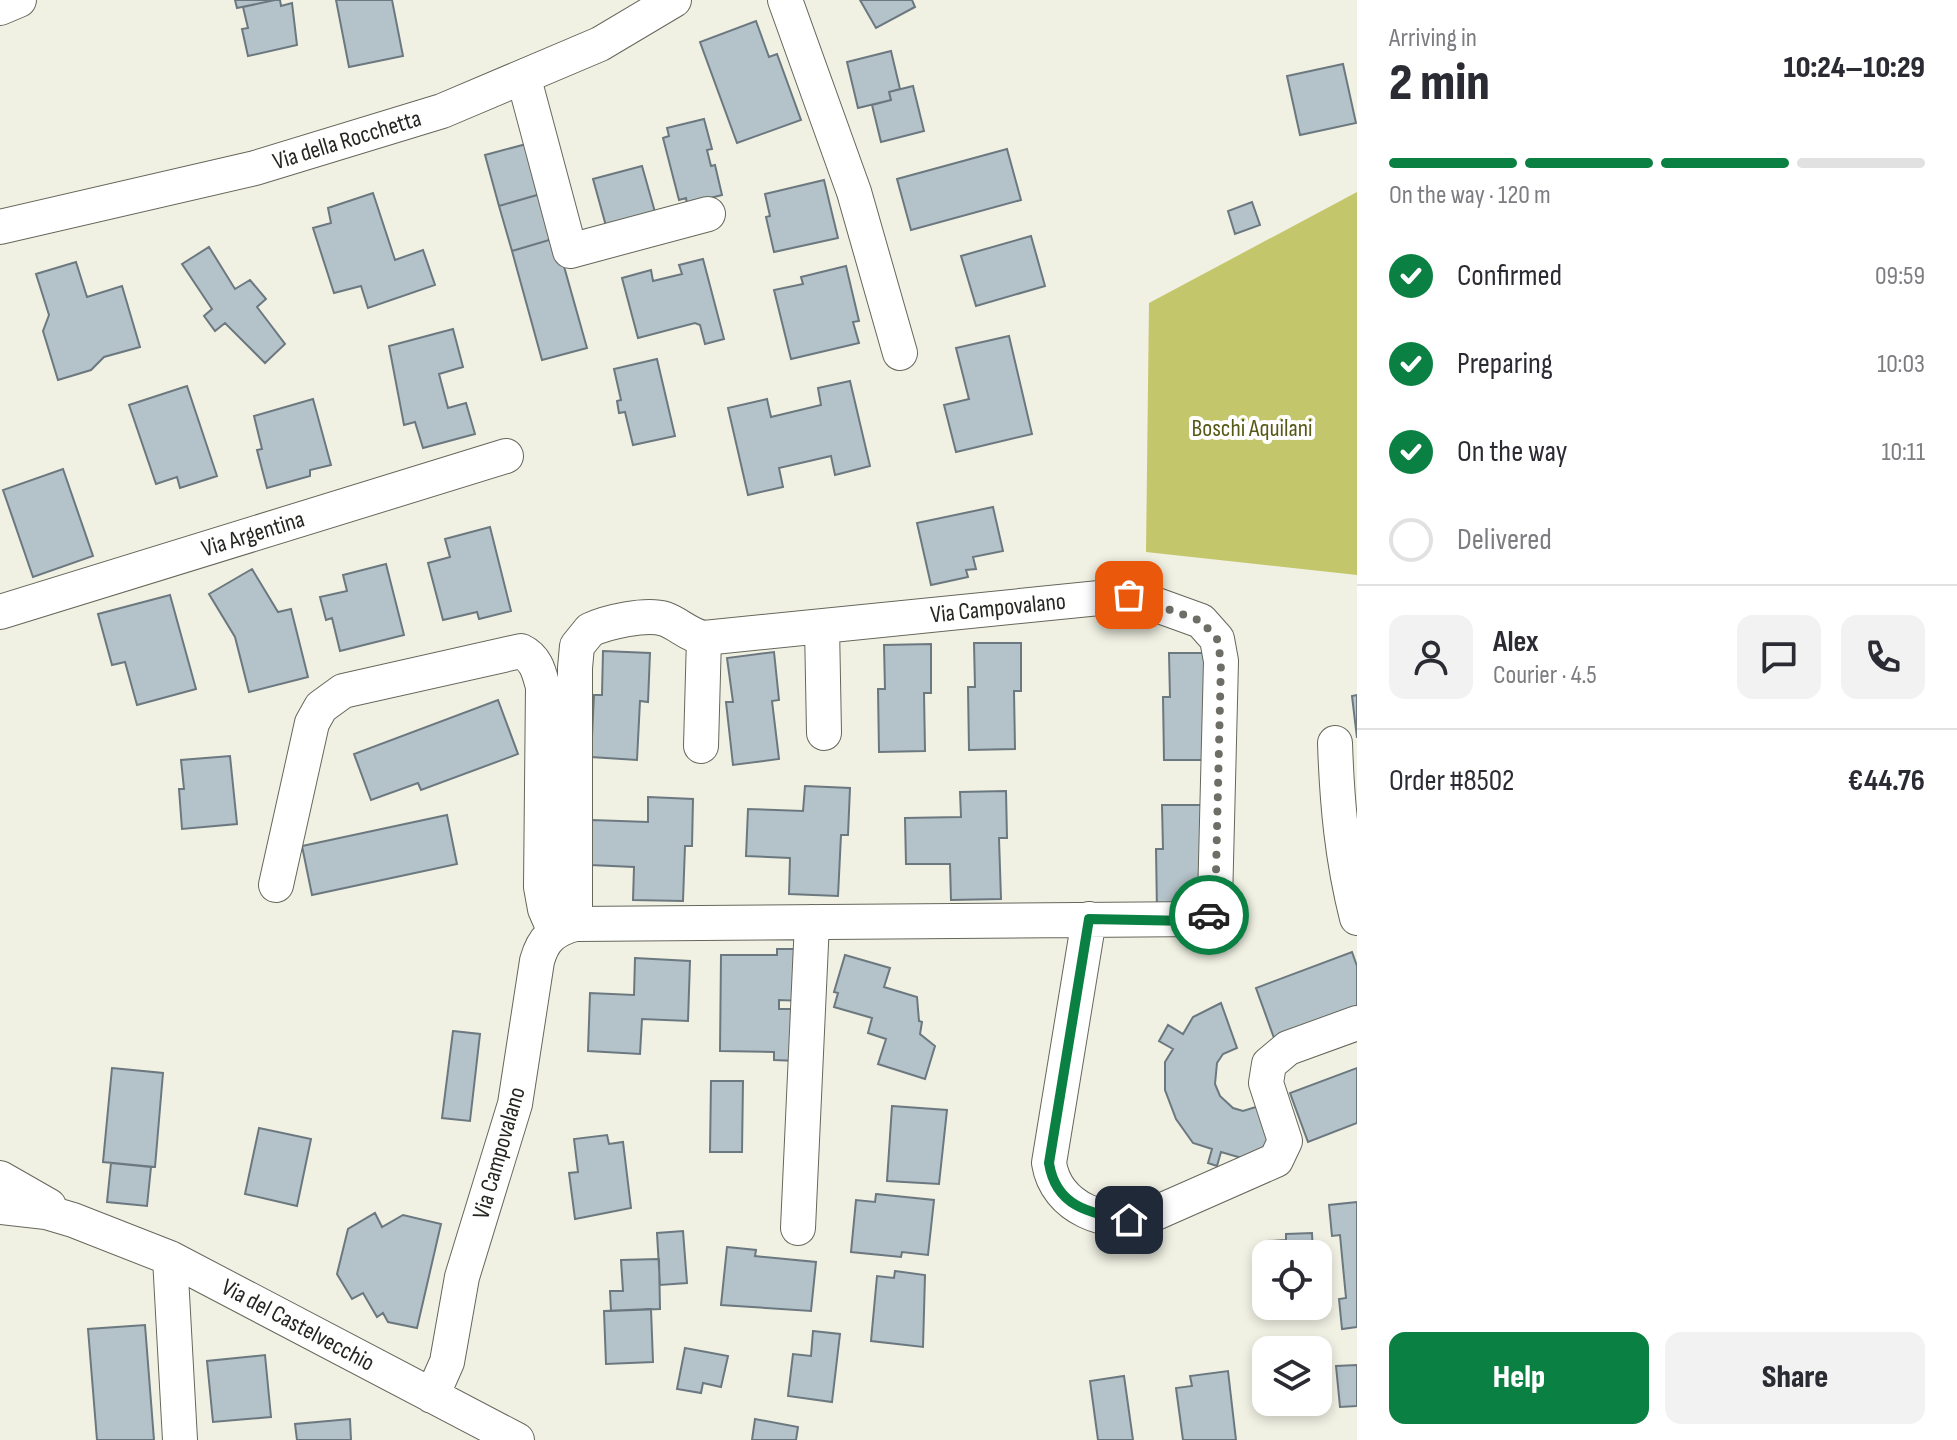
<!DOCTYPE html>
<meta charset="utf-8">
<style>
body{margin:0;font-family:"Sofia Sans Condensed",sans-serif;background:#f2f2f3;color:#2b2b33;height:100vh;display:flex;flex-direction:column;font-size:30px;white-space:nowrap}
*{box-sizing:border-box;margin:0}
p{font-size:26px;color:#7c7c81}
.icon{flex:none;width:44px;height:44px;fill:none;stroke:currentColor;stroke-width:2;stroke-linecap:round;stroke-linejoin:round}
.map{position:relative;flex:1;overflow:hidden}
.side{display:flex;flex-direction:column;background:#fff;width:600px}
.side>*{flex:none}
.fabs{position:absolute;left:1252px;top:1240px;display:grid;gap:16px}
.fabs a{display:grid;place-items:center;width:80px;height:80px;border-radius:16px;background:#fff;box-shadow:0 4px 12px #0003;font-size:40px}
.pin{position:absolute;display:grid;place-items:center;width:68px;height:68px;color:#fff;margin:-34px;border-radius:16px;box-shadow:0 4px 12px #0006}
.courier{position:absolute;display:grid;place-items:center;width:80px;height:80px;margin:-40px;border:6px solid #0b8043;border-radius:50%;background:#fff;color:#222;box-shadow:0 2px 10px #0007}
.head em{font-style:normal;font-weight:800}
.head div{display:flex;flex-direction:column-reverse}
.head{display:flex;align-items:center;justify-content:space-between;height:136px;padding:0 32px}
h1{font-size:52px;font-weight:800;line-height:60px}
.bar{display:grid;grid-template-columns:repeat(4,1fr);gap:12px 8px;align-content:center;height:96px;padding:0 32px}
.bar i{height:10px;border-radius:6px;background:#e1e1e2}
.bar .current{background:#0b8043}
.bar p{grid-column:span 4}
.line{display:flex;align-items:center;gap:20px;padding:0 32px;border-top:2px solid #e1e1e2}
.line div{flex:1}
.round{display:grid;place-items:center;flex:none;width:84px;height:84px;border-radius:16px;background:#f2f2f3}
ol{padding:0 32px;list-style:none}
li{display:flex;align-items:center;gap:24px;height:88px}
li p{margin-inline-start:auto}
li .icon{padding:8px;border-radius:50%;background:#0b8043;color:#fff;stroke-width:4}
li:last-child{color:#7c7c81}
li i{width:44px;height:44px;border:4px solid #e1e1e2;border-radius:50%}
.action{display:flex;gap:16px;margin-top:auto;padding:16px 32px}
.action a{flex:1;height:92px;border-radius:16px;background:#0b8043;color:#fff;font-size:32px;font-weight:800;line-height:92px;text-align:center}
.action a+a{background:#f2f2f3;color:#2b2b33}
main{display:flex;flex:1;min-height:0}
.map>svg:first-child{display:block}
.forest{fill:#c3c66b}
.building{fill:#b4c2c9;stroke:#6c787f;stroke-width:2}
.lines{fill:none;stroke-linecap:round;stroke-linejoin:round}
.minor-casing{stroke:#66675b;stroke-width:36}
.minor{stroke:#fff;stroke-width:34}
.done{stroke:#6d6e66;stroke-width:8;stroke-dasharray:0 14.4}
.route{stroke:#0b8043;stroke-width:10}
.labels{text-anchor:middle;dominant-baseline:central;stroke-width:8;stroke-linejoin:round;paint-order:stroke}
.street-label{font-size:24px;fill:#262722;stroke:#fff}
.park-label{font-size:24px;fill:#565815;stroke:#fff}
</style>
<main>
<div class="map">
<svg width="1357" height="1440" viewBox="0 0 1357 1440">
<rect width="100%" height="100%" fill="#f0f1e3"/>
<!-- forest -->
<path class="forest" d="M 1357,192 L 1357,575 L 1146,552 L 1149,303 Z"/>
<!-- building -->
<path class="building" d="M 235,0 L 275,0 L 237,8 Z
M 275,0 L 280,0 L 281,6 L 292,3 L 297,45 L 248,56 L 242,29 L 248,28 L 243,7 Z
M 336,0 L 392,0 L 403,56 L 349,67 Z
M 860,0 L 912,0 L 915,7 L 876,28 Z
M 756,21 L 769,57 L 777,54 L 801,120 L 737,143 L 700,42 Z
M 891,51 L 900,89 L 889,92 L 891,100 L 858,108 L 847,62 Z
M 1343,64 L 1356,123 L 1300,135 L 1287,76 Z
M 913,86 L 924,131 L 881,142 L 872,105 L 891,100 L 889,92 Z
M 704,119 L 712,149 L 707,150 L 711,166 L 715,165 L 722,195 L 687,204 L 686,198 L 679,200 L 663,138 L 669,136 L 667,128 Z
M 530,143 L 544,193 L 499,206 L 485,155 Z
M 1007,149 L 1021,200 L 911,230 L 897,179 Z
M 642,166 L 655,212 L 606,226 L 593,179 Z
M 824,180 L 838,238 L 774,252 L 766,217 L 770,216 L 765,194 Z
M 373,193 L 395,260 L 423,250 L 435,285 L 368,308 L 361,286 L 334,293 L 313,228 L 331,223 L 328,208 Z
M 544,193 L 556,238 L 512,251 L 499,206 Z
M 1252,202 L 1260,225 L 1235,234 L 1228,211 Z
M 1031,236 L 1045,286 L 976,306 L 961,256 Z
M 556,238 L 587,348 L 542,360 L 512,251 Z
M 209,247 L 235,289 L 250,280 L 266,299 L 257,307 L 285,344 L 265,363 L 225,323 L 215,331 L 204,316 L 212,309 L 182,264 Z
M 703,259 L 724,339 L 705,344 L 700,325 L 695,323 L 638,338 L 622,278 L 651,270 L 653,281 L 682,274 L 679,265 Z
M 76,262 L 87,297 L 122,286 L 140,347 L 104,357 L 91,370 L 58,380 L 43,331 L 49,315 L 36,274 Z
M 846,266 L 859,321 L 853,322 L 859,343 L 791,359 L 774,290 L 803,284 L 801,277 Z
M 453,329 L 463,367 L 439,374 L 448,408 L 466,403 L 475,434 L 423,448 L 415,422 L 404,425 L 389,346 Z
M 1009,336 L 1032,434 L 956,452 L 944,405 L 969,399 L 956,348 Z
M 657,359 L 675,436 L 633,445 L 625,412 L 619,413 L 617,401 L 621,400 L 614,369 Z
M 850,381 L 870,466 L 835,475 L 831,456 L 779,468 L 783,487 L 748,495 L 728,408 L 767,399 L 771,417 L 821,405 L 818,388 Z
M 187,386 L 217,476 L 180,488 L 177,477 L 156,484 L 129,405 Z
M 313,399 L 331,465 L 310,470 L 310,476 L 267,488 L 257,450 L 262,449 L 254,416 Z
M 63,469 L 93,556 L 33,577 L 3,490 Z
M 993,507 L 1003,551 L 973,557 L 976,569 L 966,570 L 968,577 L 931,585 L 917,523 Z
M 490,527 L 511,611 L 479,619 L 477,612 L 443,620 L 428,563 L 450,557 L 445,539 Z
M 386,564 L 404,635 L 340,651 L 332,618 L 326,620 L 320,597 L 347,591 L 343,575 Z
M 252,569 L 278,612 L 291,609 L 308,677 L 249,692 L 235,637 L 209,594 Z
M 170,595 L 196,689 L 137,705 L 125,662 L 112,665 L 98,614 Z
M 974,643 L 1021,643 L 1021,691 L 1014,691 L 1015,749 L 969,750 L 968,687 L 975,687 Z
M 931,644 L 931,693 L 924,693 L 925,751 L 879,752 L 878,689 L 885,689 L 884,645 Z
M 603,651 L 650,653 L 648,702 L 640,701 L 637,760 L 591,757 L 594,695 L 602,695 Z
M 774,652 L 779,700 L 772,701 L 779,759 L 733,765 L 726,702 L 733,702 L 727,658 Z
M 1169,653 L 1216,653 L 1210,760 L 1164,760 L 1163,697 L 1170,697 Z
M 1357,695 L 1357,738 L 1352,696 Z
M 498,700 L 518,754 L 421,790 L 418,783 L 371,800 L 354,754 Z
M 230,756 L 237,824 L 182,829 L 179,789 L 184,789 L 181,760 Z
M 805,786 L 850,788 L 848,835 L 841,835 L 838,896 L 789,894 L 790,858 L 746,856 L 748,809 L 803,811 Z
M 1006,791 L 1007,838 L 999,838 L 1001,899 L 951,900 L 950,864 L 906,864 L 905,818 L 961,817 L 960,792 Z
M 648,797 L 693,799 L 692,846 L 685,846 L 683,901 L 633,900 L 634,867 L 590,865 L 592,820 L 648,822 Z
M 1162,805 L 1209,805 L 1204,911 L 1157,912 L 1156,849 L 1163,849 Z
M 447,815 L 457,864 L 312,895 L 302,846 Z
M 777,949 L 803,949 L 802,1001 L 779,1000 L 779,1009 L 799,1009 L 798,1061 L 774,1060 L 774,1052 L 720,1051 L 721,955 L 777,955 Z
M 1352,952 L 1357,966 L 1357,1007 L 1274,1038 L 1256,988 Z
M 845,955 L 890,968 L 884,987 L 917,997 L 919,1021 L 922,1022 L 920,1034 L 935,1046 L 925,1079 L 878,1064 L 886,1039 L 868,1033 L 872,1018 L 834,1007 L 838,993 L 834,992 Z
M 635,958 L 690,961 L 688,1021 L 642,1019 L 640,1054 L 588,1051 L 590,993 L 634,995 Z
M 1221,1003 L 1237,1048 L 1223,1054 L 1217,1063 L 1215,1084 L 1220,1096 L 1233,1108 L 1243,1111 L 1259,1106 L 1274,1155 L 1245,1159 L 1221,1152 L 1217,1166 L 1208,1163 L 1212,1149 L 1193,1143 L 1176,1119 L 1165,1090 L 1165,1062 L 1173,1049 L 1159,1041 L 1168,1025 L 1183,1034 L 1193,1017 Z
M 453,1031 L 480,1034 L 470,1121 L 442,1118 Z
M 112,1068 L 163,1073 L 155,1167 L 103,1162 Z
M 1357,1068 L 1357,1123 L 1308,1142 L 1290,1093 Z
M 711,1081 L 743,1081 L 742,1152 L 710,1152 Z
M 892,1106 L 947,1110 L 939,1184 L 887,1181 Z
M 259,1128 L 311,1139 L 297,1206 L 245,1194 Z
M 607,1135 L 609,1144 L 623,1142 L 631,1208 L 575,1219 L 569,1173 L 578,1172 L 574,1139 Z
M 111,1163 L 151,1167 L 147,1206 L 107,1202 Z
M 876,1194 L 934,1200 L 928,1255 L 902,1252 L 901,1257 L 851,1252 L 856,1200 L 875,1202 Z
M 1357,1202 L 1357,1327 L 1342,1329 L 1339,1299 L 1346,1298 L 1340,1235 L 1332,1236 L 1329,1205 Z
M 375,1213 L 382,1227 L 403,1215 L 441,1224 L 417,1328 L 388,1322 L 383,1313 L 377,1317 L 363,1293 L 352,1299 L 337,1274 L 348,1229 Z
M 683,1231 L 687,1283 L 660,1285 L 657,1233 Z
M 1312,1233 L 1313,1254 L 1268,1254 L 1268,1241 L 1286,1240 L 1286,1234 Z
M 727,1247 L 756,1250 L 755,1256 L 816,1262 L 811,1311 L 721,1305 Z
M 659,1259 L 660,1309 L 611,1311 L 610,1291 L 623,1291 L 621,1260 Z
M 895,1271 L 925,1275 L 923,1347 L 871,1341 L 877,1276 L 894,1278 Z
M 1270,1306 L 1314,1306 L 1315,1314 L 1270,1315 Z
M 651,1309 L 653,1362 L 606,1364 L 604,1311 Z
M 145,1325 L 154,1440 L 97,1440 L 88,1329 Z
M 813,1331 L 840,1334 L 832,1402 L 788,1396 L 793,1354 L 811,1356 Z
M 685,1348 L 728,1356 L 721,1387 L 703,1383 L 701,1393 L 677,1389 Z
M 265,1355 L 271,1417 L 213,1422 L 207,1361 Z
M 1357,1365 L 1357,1406 L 1340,1407 L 1336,1366 Z
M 1228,1371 L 1236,1440 L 1183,1440 L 1176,1388 L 1192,1386 L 1190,1376 Z
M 1124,1376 L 1133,1440 L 1098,1440 L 1090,1381 Z
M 350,1419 L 351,1440 L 297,1440 L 295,1424 Z
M 755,1419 L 798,1427 L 796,1440 L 752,1440 Z"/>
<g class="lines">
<defs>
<path id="minor" d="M 785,0 L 854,192 L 900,353
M 0,8 L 19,0
M 524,79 L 570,251 L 708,214
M 0,227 L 255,168 L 442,111 L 600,44 L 674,0
M 0,612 L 506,456
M 822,626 L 824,733
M 1335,743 C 1337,803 1342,859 1357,918
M 701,746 L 704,638
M 276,885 L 312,723 L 321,707 L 343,691 L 521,651 C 536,658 539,672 543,687 L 541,887 L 545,909 L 555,932
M 1089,919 L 1049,1163 C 1056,1208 1107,1228 1149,1216 L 1276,1160 L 1285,1141 L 1266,1083 L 1269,1064 L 1288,1048 L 1357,1023
M 0,1178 L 49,1206
M 0,1207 L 46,1212 L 73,1220 L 170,1258 L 517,1440
M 798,1228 L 812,922
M 170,1258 L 180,1440
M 432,1396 L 447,1362 L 462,1277 L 515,1104 L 537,961 C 543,939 553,930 575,924 L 1203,919 L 1211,914 L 1215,902 L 1221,661 L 1217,639 L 1201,621 L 1129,595 L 704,638 C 688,635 679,624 665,619 C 646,613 607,622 590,630 L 577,646 L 575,668 L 575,924"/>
</defs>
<!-- minor casing -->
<use href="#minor" class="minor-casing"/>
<!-- minor -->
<use href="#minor" class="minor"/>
</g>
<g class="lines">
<!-- done -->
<path class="done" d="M 1129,595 L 1201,621 L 1217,639 L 1221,661 L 1216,872 L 1215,902 L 1209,915"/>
<!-- route -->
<path class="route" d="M 1129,1220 C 1091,1213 1056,1208 1049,1163 L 1089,919 L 1191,921 L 1209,915"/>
</g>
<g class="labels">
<!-- street labels -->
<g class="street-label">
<text transform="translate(347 140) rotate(-17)">Via della Rocchetta</text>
<text transform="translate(253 534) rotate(-17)">Via Argentina</text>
<text transform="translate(998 608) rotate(-6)">Via Campovalano</text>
<text transform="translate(499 1153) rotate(-74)">Via Campovalano</text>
<text transform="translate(298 1325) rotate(28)">Via del Castelvecchio</text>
</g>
<!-- park labels -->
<g class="park-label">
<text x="1252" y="428">Boschi Aquilani</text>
</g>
</g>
</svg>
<div class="fabs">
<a><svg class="icon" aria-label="locate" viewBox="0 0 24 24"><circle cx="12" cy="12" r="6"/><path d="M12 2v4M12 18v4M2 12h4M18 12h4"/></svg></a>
<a><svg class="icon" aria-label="layers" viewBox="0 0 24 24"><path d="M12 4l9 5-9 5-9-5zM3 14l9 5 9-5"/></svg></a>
</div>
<div class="pin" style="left:1129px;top:595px;background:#ea580c"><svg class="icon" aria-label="bag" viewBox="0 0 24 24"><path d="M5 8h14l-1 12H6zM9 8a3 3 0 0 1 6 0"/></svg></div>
<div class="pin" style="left:1129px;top:1220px;background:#1f2937"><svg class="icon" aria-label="home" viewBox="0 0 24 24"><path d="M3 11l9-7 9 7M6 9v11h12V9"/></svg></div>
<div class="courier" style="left:1209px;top:915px"><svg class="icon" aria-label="car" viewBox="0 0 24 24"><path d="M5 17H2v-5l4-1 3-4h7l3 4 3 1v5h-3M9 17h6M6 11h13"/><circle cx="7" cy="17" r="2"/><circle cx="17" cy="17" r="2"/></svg></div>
</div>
<section class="side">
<div class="head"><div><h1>2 min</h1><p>Arriving in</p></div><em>10:24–10:29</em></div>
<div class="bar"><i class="current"></i><i class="current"></i><i class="current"></i><i></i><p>On the way · 120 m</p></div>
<ol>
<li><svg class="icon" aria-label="check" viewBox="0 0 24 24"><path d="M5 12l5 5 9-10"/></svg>Confirmed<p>09:59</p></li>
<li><svg class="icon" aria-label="check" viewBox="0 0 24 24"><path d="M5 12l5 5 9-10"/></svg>Preparing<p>10:03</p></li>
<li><svg class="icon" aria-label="check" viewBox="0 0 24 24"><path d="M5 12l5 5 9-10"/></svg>On the way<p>10:11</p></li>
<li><i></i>Delivered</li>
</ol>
<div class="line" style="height:144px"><a class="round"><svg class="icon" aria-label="person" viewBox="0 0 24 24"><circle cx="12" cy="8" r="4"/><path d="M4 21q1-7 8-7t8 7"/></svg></a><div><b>Alex</b><p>Courier · 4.5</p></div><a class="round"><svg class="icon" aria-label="chat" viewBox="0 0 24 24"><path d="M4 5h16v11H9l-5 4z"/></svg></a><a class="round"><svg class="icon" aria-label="phone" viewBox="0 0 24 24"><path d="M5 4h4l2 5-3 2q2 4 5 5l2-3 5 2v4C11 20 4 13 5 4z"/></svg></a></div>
<div class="line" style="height:104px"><div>Order #8502</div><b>€44.76</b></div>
<div class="action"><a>Help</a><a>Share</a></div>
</section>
</main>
